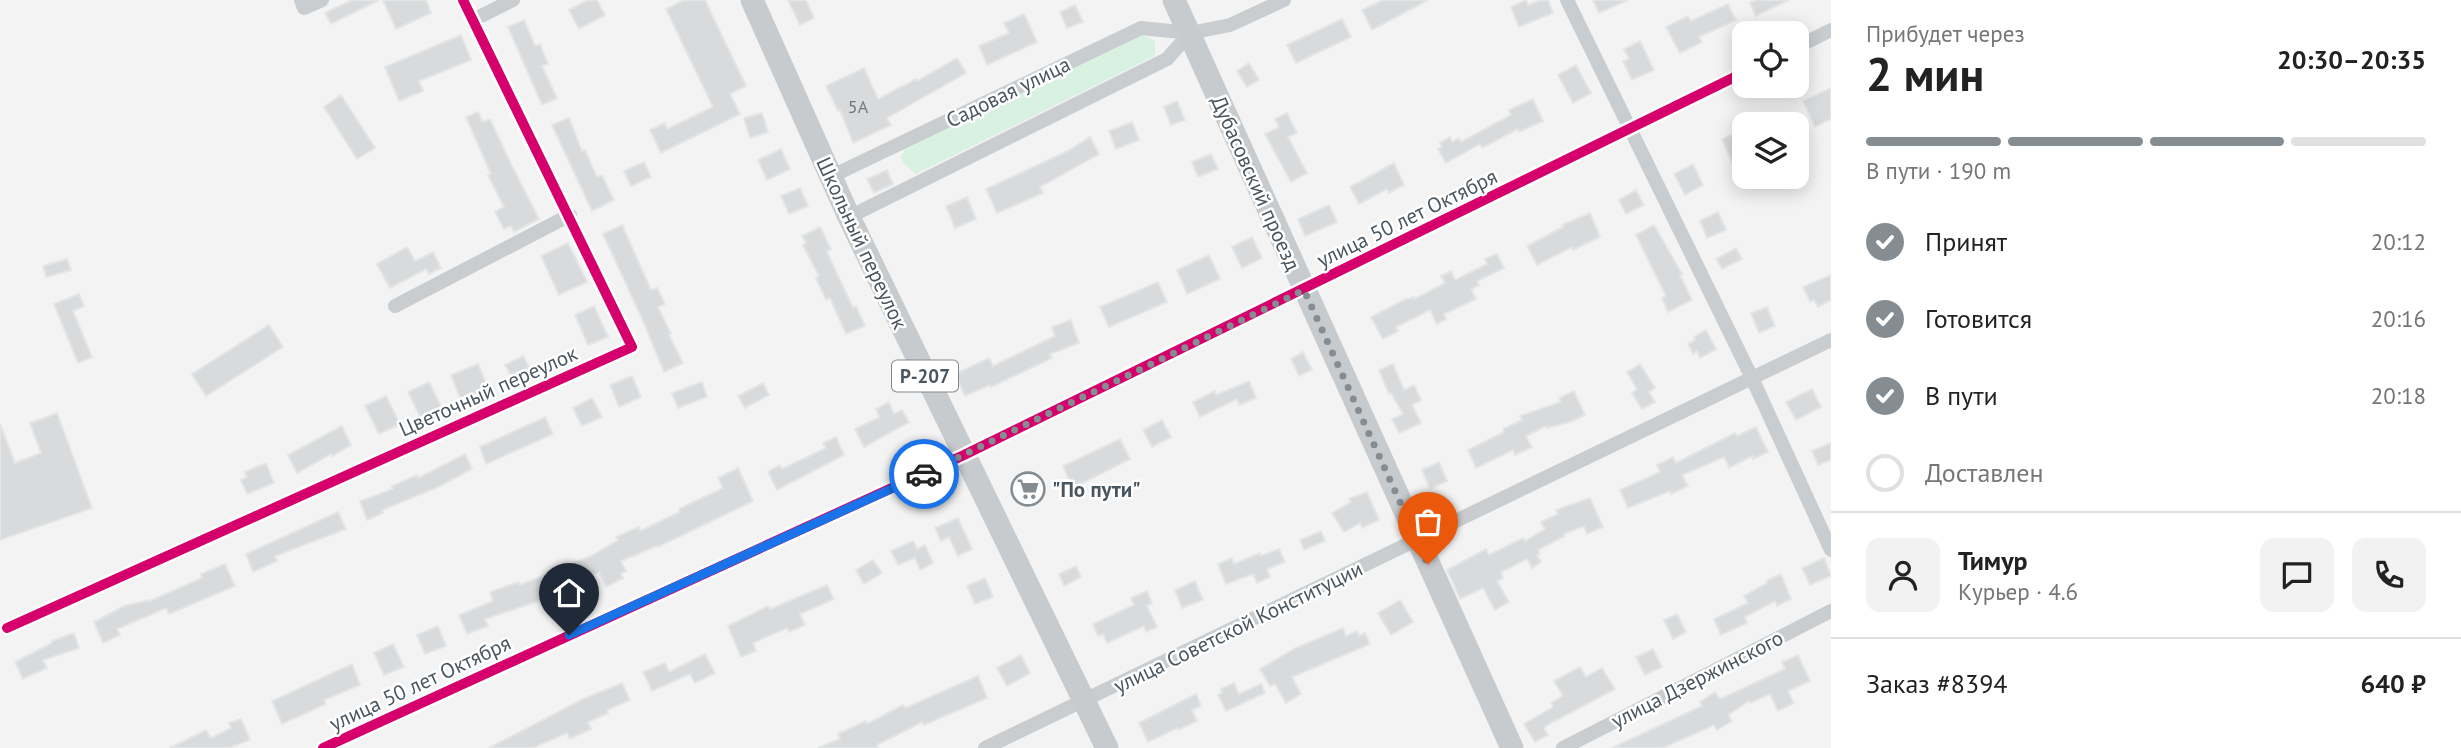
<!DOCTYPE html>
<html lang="ru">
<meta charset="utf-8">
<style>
body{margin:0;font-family:"PT Sans",sans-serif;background:#f2f2f2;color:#222;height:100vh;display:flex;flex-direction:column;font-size:26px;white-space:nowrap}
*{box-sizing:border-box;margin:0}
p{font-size:23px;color:#767676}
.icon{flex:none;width:38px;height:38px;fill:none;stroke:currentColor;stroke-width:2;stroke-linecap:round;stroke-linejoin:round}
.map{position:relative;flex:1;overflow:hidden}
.details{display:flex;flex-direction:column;background:#fff;width:630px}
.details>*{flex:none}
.buttons{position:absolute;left:1732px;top:21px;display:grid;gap:14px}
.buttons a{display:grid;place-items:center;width:77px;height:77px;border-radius:14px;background:#fff;box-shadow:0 4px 18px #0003;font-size:35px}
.pin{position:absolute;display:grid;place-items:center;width:60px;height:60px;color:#fff;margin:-72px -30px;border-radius:50% 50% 50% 0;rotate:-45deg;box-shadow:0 0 7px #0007}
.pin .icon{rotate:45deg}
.courier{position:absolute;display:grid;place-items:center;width:70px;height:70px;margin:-35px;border:5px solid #1a73e8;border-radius:50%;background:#fff;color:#222;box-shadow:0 2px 9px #0007}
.overview em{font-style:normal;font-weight:700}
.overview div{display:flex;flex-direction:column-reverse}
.overview{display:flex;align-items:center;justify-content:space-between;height:119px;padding:0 35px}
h1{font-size:46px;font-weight:700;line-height:52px}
.bar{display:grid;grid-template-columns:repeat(4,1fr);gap:10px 7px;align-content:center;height:84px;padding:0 35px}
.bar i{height:9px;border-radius:5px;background:#e0e0e0}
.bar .current{background:#858d93}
.bar p{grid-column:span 4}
.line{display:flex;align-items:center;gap:18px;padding:0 35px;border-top:2px solid #e0e0e0}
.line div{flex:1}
.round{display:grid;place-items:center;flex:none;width:74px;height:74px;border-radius:14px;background:#f2f2f2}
ol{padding:0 35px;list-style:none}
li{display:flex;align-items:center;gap:21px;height:77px}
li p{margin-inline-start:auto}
li .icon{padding:7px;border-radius:50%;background:#858d93;color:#fff;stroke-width:4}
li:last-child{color:#767676}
li i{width:38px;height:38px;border:4px solid #e0e0e0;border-radius:50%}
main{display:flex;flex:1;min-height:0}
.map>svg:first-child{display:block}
.green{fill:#d9f1e1}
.building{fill:#d9dadb;stroke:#e4e5e6;stroke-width:2}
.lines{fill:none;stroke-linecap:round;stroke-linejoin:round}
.minor{stroke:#cacdcf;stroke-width:14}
.primary{stroke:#c8cbce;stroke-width:23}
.cycleway-casing{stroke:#fff;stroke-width:15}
.cycleway{stroke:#d6006c;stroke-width:10}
.done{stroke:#858d93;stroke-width:7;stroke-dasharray:0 12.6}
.route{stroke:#1a73e8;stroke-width:9}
.labels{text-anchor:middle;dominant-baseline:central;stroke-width:5;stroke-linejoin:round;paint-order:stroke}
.number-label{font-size:18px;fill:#6f787f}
.shield{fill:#fff;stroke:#80898f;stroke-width:2}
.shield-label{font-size:19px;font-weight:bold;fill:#4a565f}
.street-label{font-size:21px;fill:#4a565f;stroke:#fff}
.poi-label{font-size:21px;font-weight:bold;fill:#4a565f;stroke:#fff;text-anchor:start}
</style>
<main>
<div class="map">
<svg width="1831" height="748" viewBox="0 0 1831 748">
<rect width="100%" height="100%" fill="#f3f3f3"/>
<!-- green -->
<path class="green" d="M 1140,34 L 1155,41 L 1155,56 L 916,174 L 903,163 L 901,157 L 905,149 Z"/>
<!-- building -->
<path class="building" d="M 352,0 L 379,0 L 331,24 L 325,13 Z
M 383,0 L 426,0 L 431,13 L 396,29 Z
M 588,0 L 597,0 L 605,15 L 579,29 L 569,10 Z
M 684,0 L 705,0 L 746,86 L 730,94 L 740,114 L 661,153 L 650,130 L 665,123 L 667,129 L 713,107 L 666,9 Z
M 788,0 L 806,0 L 814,18 L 800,25 Z
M 1383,0 L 1428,0 L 1372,30 L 1362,10 Z
M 1526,0 L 1528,5 L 1541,0 L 1548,0 L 1553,13 L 1519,27 L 1511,7 Z
M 1593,0 L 1628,0 L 1599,13 Z
M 1756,0 L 1789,0 L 1756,16 L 1750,3 Z
M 1728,4 L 1736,20 L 1699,37 L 1702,42 L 1680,53 L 1666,27 L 1688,16 L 1691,21 Z
M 1075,5 L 1083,22 L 1067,28 L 1060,12 Z
M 1024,14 L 1037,42 L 987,65 L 979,46 L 1009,33 L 1004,23 Z
M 1342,19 L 1351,37 L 1296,63 L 1287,45 Z
M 524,20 L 535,46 L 540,44 L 548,64 L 542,66 L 557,98 L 542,105 L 508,27 Z
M 461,35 L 471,60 L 419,81 L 423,91 L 399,101 L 385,67 Z
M 1640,41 L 1654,70 L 1632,80 L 1623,61 L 1629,59 L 1624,49 Z
M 957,58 L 966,73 L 887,118 L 891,125 L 853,143 L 840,110 L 838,111 L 826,86 L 864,68 L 878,99 L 916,79 L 917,81 Z
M 1249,63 L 1259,80 L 1247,87 L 1237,71 Z
M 1576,65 L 1591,93 L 1573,103 L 1558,75 Z
M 1831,88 L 1831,119 L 1815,127 L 1803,101 Z
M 341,95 L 375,148 L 357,159 L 324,107 Z
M 1533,99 L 1543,121 L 1519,132 L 1518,129 L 1482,148 L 1480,144 L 1446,163 L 1438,149 L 1442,147 L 1440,143 L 1450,137 L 1452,142 L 1459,138 L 1461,142 L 1511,115 L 1509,110 Z
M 1177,101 L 1185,120 L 1171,125 L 1164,107 Z
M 478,112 L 483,122 L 490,119 L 511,164 L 539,219 L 514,232 L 511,226 L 504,229 L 495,212 L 504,207 L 488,175 L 491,174 L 466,117 Z
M 762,113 L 768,132 L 750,138 L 744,118 Z
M 1287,113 L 1297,133 L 1288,137 L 1307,173 L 1291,182 L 1265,134 L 1279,127 L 1275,119 Z
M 569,118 L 582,151 L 585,150 L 597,177 L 602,175 L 614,200 L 592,211 L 552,125 Z
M 1132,122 L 1139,140 L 1116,149 L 1109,131 Z
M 1740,131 L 1745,142 L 1745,165 L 1735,169 L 1722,139 Z
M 1090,137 L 1099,154 L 1040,187 L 1043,193 L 997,213 L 986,189 L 1068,151 Z
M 781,149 L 790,169 L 767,180 L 758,160 Z
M 1211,154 L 1218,169 L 1198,177 L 1192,162 Z
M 644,162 L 651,177 L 631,186 L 624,171 Z
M 1394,163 L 1404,185 L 1389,193 L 1387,189 L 1359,204 L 1350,187 Z
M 1693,164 L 1703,185 L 1685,195 L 1674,174 Z
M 887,170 L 893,184 L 874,193 L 867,179 Z
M 800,188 L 808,206 L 789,214 L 781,196 Z
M 1636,190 L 1644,205 L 1626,214 L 1619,200 Z
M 967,197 L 976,219 L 955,228 L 946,206 Z
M 1329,205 L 1337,222 L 1305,236 L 1298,219 Z
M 1718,212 L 1726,230 L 1707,238 L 1700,221 Z
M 1590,213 L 1600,237 L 1573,250 L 1572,247 L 1537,265 L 1527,246 L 1563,227 L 1562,225 Z
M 622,225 L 651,290 L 657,288 L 665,304 L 658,307 L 671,334 L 669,335 L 683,363 L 664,372 L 644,323 L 603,234 Z
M 1654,225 L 1682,274 L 1680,275 L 1692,300 L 1668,312 L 1662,298 L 1666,296 L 1636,235 Z
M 820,227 L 831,249 L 827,252 L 853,308 L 856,306 L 865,326 L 846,334 L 830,298 L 826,300 L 816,278 L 819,276 L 803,245 L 806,243 L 802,236 Z
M 1252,237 L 1262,258 L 1242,268 L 1232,247 Z
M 568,243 L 587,282 L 559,295 L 541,256 Z
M 407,247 L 415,261 L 433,252 L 441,268 L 429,274 L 426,269 L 390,288 L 377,264 Z
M 1736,248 L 1742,259 L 1722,269 L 1716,259 Z
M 1497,254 L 1504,268 L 1477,281 L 1479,285 L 1471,289 L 1476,299 L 1444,314 L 1446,319 L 1437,324 L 1430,310 L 1396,327 L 1398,331 L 1383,339 L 1371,317 L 1404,300 L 1414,297 L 1415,299 L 1445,283 L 1441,276 L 1451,271 L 1455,280 L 1487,264 L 1485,259 Z
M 1209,255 L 1220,279 L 1187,294 L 1177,270 Z
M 67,259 L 71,270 L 46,277 L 43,266 Z
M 1831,275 L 1831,300 L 1818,307 L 1814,300 L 1810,302 L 1803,287 Z
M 1158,282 L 1167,302 L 1109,327 L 1100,307 Z
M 79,294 L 84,306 L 73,311 L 92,357 L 78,363 L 54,304 Z
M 594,306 L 608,337 L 588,345 L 575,315 Z
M 1767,307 L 1775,326 L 1759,333 L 1751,313 Z
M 1071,320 L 1079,343 L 1050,354 L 1052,358 L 991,387 L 990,385 L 965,396 L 955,374 L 989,358 L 993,366 L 1055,336 L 1052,327 Z
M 269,325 L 283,347 L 206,396 L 192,374 Z
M 1706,330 L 1716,349 L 1700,358 L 1697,351 L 1693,354 L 1688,344 L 1695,340 L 1694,337 Z
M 1303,352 L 1312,370 L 1299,376 L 1291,359 Z
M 523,356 L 529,367 L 512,377 L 505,365 Z
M 478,364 L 488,388 L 461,400 L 451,375 Z
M 1393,364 L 1404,390 L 1414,385 L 1421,400 L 1412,405 L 1421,423 L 1399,433 L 1392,419 L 1403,414 L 1391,393 L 1389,394 L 1379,370 Z
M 1640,364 L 1655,388 L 1649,392 L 1655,402 L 1642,409 L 1632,393 L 1637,389 L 1627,372 Z
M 632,376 L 641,397 L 619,407 L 610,385 Z
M 1249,381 L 1256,398 L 1239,405 L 1237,399 L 1200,417 L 1193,402 L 1215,391 L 1216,395 Z
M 429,382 L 443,410 L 422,421 L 408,392 Z
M 702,382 L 707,397 L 678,408 L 672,393 Z
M 763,383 L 769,395 L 745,408 L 738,396 Z
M 1812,389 L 1821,407 L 1796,420 L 1786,402 Z
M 1574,391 L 1585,415 L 1570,422 L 1547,428 L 1546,426 L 1526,436 L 1532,447 L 1515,455 L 1513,450 L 1476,468 L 1468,450 L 1504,432 L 1503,429 L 1522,420 L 1520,416 L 1561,402 L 1559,398 Z
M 386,396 L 400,424 L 379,434 L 365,406 Z
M 592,398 L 602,417 L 582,426 L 573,408 Z
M 889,402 L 894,414 L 902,410 L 909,422 L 864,447 L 855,429 L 880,417 L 876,409 Z
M 57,413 L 92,508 L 0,540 L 0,424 L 15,463 L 41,453 L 30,423 Z
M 545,417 L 553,434 L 486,464 L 480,447 Z
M 1162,420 L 1171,437 L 1152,447 L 1143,430 Z
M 342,426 L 351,445 L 332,456 L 331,454 L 297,473 L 288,455 Z
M 1756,427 L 1768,452 L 1753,459 L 1752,456 L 1729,468 L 1724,457 L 1682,475 L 1688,486 L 1671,494 L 1670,491 L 1628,508 L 1620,490 L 1660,472 L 1657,465 L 1673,457 L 1676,463 L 1735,433 L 1737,436 Z
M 836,437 L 844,455 L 777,490 L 768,472 L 780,465 L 782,469 L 826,448 L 823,443 Z
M 1120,439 L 1130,459 L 1073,488 L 1063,466 Z
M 1831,443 L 1831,460 L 1818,465 L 1812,451 Z
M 465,454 L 472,469 L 438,487 L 382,510 L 383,513 L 367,520 L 360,501 L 393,489 L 392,486 L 417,475 L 418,478 Z
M 1439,462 L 1447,481 L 1430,489 L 1422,470 Z
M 266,463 L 274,483 L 247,494 L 241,480 L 247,477 L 245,472 Z
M 738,468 L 753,501 L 658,547 L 657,546 L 621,561 L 626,571 L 621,574 L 623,578 L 606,587 L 599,572 L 557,590 L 559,593 L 548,598 L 485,619 L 488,626 L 467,634 L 459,615 L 493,601 L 490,592 L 519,582 L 520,585 L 550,573 L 591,556 L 618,540 L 616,537 L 639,527 L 640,531 L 680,512 L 679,509 L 723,488 L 718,478 Z
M 1030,473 L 1042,499 L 1027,505 L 1015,480 Z
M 1367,492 L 1379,520 L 1362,528 L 1360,523 L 1344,532 L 1332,513 L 1351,502 L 1349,499 Z
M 1590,498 L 1603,527 L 1587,534 L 1584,526 L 1564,534 L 1565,536 L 1538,550 L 1540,554 L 1537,555 L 1541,562 L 1532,568 L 1527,559 L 1501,572 L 1503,578 L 1497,581 L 1509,602 L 1495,610 L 1483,588 L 1460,599 L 1447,570 L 1486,549 L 1489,555 L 1523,538 L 1525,541 L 1545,529 L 1541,522 L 1558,514 L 1556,510 Z
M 338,512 L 346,529 L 275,556 L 277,561 L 253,572 L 246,554 Z
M 958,518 L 972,549 L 958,556 L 949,537 L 941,541 L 935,528 Z
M 1321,531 L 1325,541 L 1304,550 L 1300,540 Z
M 913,541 L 917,549 L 925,545 L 933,563 L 920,570 L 915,558 L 898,565 L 891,551 Z
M 1279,549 L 1285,562 L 1267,569 L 1270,577 L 1257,583 L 1253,574 L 1226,584 L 1218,564 L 1232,558 L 1234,564 L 1260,553 L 1261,556 Z
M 1824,558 L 1831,576 L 1810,585 L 1802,568 Z
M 873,560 L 882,573 L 864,584 L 856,570 Z
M 225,564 L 235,586 L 169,614 L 166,608 L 117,629 L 120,635 L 103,643 L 94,622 L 124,606 L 149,600 L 150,601 L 202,578 L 201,574 Z
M 1076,566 L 1081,577 L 1064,586 L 1059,574 Z
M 1781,574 L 1791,599 L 1777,606 L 1775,601 L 1745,617 L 1747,623 L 1721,635 L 1714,619 L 1748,603 L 1744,596 L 1767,583 L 1766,581 Z
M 985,578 L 993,597 L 975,604 L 967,586 Z
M 1195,581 L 1203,600 L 1182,608 L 1175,590 Z
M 827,585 L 834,599 L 800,614 L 805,625 L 789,632 L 787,628 L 753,643 L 756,651 L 741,657 L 728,626 L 768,606 L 770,609 Z
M 1147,591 L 1152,603 L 1147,606 L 1157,627 L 1146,632 L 1144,626 L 1107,643 L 1103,634 L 1098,636 L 1093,624 L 1134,605 L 1131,598 Z
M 1400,600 L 1413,622 L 1391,635 L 1378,613 Z
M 1677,614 L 1686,632 L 1673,639 L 1664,620 Z
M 438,626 L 446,646 L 425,654 L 417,635 Z
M 1343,628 L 1346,636 L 1357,631 L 1359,636 L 1365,633 L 1370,644 L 1292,677 L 1301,694 L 1286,703 L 1275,684 L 1270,686 L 1260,669 L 1296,648 Z
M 74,633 L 79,648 L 43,660 L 47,668 L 23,679 L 15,662 L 52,643 L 52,641 Z
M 393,644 L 404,667 L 384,675 L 374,653 Z
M 1653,649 L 1662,667 L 1645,675 L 1636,657 Z
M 705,654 L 715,673 L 695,683 L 690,674 L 652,691 L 643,672 L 665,663 L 669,672 Z
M 1021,655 L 1030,673 L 1007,686 L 997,668 Z
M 1798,655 L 1810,681 L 1788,691 L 1794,703 L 1778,711 L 1770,694 L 1750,703 L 1749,701 L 1728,715 L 1732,721 L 1717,730 L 1714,725 L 1663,748 L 1612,748 L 1702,706 L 1700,702 L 1715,692 L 1720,699 L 1785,669 L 1782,662 Z
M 352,664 L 360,685 L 324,700 L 326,704 L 282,724 L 272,701 Z
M 1580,667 L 1586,677 L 1602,668 L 1615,689 L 1551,723 L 1544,728 L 1548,735 L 1535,742 L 1524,724 L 1553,707 L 1551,703 L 1563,696 L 1554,681 Z
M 978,676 L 987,698 L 924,725 L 922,722 L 877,745 L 878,748 L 818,748 L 840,739 L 838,734 L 866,721 L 867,724 L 903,705 L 905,708 Z
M 622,683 L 630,700 L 607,710 L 608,713 L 588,722 L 591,729 L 570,739 L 567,733 L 533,748 L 489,748 L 583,699 Z
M 1234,683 L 1239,694 L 1261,684 L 1265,693 L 1226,711 L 1218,695 L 1222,693 L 1221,689 Z
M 1196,694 L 1201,706 L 1192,710 L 1197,721 L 1178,730 L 1177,728 L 1148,742 L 1139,723 Z
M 241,719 L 250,740 L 229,748 L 170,748 L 206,730 L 211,738 L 231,728 L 229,723 Z"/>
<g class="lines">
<!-- minor -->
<path class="minor" d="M 301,0 L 304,8 L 322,0
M 1567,0 L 1752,378 L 1831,550
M 473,20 L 513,0
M 1797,47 L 1831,30
M 830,177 L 1141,28 L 1190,33
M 849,217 L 1167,59 L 1190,33 L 1230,25 L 1284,0
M 395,306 L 570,215
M 7,628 L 632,347 L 463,0
M 323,748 L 964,455 L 1745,72
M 985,748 L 1831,340
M 1563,748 L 1831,611"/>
<!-- primary -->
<path class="primary" d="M 752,0 L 849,217 L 1107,748
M 1174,0 L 1512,748"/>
<defs>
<path id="cycleway" d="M 7,628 L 632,347 L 463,0
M 323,748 L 964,455 L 1745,72"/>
</defs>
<!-- cycleway casing -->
<use href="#cycleway" class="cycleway-casing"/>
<!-- cycleway -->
<use href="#cycleway" class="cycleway"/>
</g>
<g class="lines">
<!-- done -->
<path class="done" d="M 924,474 L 1304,290 L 1428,564"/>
<!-- route -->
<path class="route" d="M 569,635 L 924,474"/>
</g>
<!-- icons -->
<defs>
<symbol id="supermarket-ring" viewBox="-11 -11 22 22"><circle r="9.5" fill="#fff" stroke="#858d93" stroke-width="1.5"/><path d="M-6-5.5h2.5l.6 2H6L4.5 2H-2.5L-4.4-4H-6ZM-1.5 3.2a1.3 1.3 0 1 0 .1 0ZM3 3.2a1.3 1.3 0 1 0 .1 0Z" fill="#858d93"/></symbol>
</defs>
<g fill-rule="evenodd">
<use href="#supermarket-ring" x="1009" y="470" width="38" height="38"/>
</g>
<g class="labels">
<!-- number labels -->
<g class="number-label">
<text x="858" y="106">5А</text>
</g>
<!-- shield labels -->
<rect class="shield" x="892" y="360.5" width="66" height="31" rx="5"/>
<g class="shield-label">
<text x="925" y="376">Р-207</text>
</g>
<!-- street labels -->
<g class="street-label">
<text transform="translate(1008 92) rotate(-26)">Садовая улица</text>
<text transform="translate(1256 183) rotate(66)">Дубасовский проезд</text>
<text transform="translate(1407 218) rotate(-26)">улица 50 лет Октября</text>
<text transform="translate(862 243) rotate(65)">Школьный переулок</text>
<text transform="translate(488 391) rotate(-24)">Цветочный переулок</text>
<text transform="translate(1238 627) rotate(-26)">улица Советской Конституции</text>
<text transform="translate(1697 679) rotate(-27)">улица Дзержинского</text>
<text transform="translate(420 683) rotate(-25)">улица 50 лет Октября</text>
</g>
<!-- poi labels -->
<g class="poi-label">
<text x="1052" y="489">"По пути"</text>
</g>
</g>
</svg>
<div class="buttons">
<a><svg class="icon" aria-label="locate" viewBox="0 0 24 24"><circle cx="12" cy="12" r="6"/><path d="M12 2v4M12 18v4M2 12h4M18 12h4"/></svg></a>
<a><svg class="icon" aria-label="layers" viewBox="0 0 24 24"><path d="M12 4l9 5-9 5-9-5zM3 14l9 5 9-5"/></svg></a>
</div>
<div class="pin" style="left:1428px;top:564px;background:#ea580c"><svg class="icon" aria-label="bag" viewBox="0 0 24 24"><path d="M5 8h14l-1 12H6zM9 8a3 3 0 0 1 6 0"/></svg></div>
<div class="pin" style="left:569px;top:635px;background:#1f2937"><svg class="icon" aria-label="home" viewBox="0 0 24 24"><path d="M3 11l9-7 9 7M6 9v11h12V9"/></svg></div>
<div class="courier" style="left:924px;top:474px"><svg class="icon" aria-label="car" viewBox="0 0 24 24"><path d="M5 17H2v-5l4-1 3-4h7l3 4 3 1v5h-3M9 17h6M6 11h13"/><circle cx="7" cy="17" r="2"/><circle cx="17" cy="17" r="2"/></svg></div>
</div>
<section class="details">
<div class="overview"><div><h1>2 мин</h1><p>Прибудет через</p></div><em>20:30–20:35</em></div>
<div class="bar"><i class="current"></i><i class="current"></i><i class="current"></i><i></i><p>В пути · 190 m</p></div>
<ol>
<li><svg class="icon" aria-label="check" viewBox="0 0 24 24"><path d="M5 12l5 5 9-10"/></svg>Принят<p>20:12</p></li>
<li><svg class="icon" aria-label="check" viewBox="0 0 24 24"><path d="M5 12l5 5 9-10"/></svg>Готовится<p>20:16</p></li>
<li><svg class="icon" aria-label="check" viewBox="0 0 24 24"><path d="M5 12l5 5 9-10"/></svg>В пути<p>20:18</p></li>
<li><i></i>Доставлен</li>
</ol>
<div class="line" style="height:126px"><a class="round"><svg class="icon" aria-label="person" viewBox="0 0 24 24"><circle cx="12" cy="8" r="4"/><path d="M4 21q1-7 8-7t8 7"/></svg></a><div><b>Тимур</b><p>Курьер · 4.6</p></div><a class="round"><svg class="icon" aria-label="chat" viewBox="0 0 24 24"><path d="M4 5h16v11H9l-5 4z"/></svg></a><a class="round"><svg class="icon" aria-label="phone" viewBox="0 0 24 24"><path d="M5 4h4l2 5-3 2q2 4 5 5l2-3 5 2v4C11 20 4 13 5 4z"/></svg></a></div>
<div class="line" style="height:91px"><div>Заказ #8394</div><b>640 ₽</b></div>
</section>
</main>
